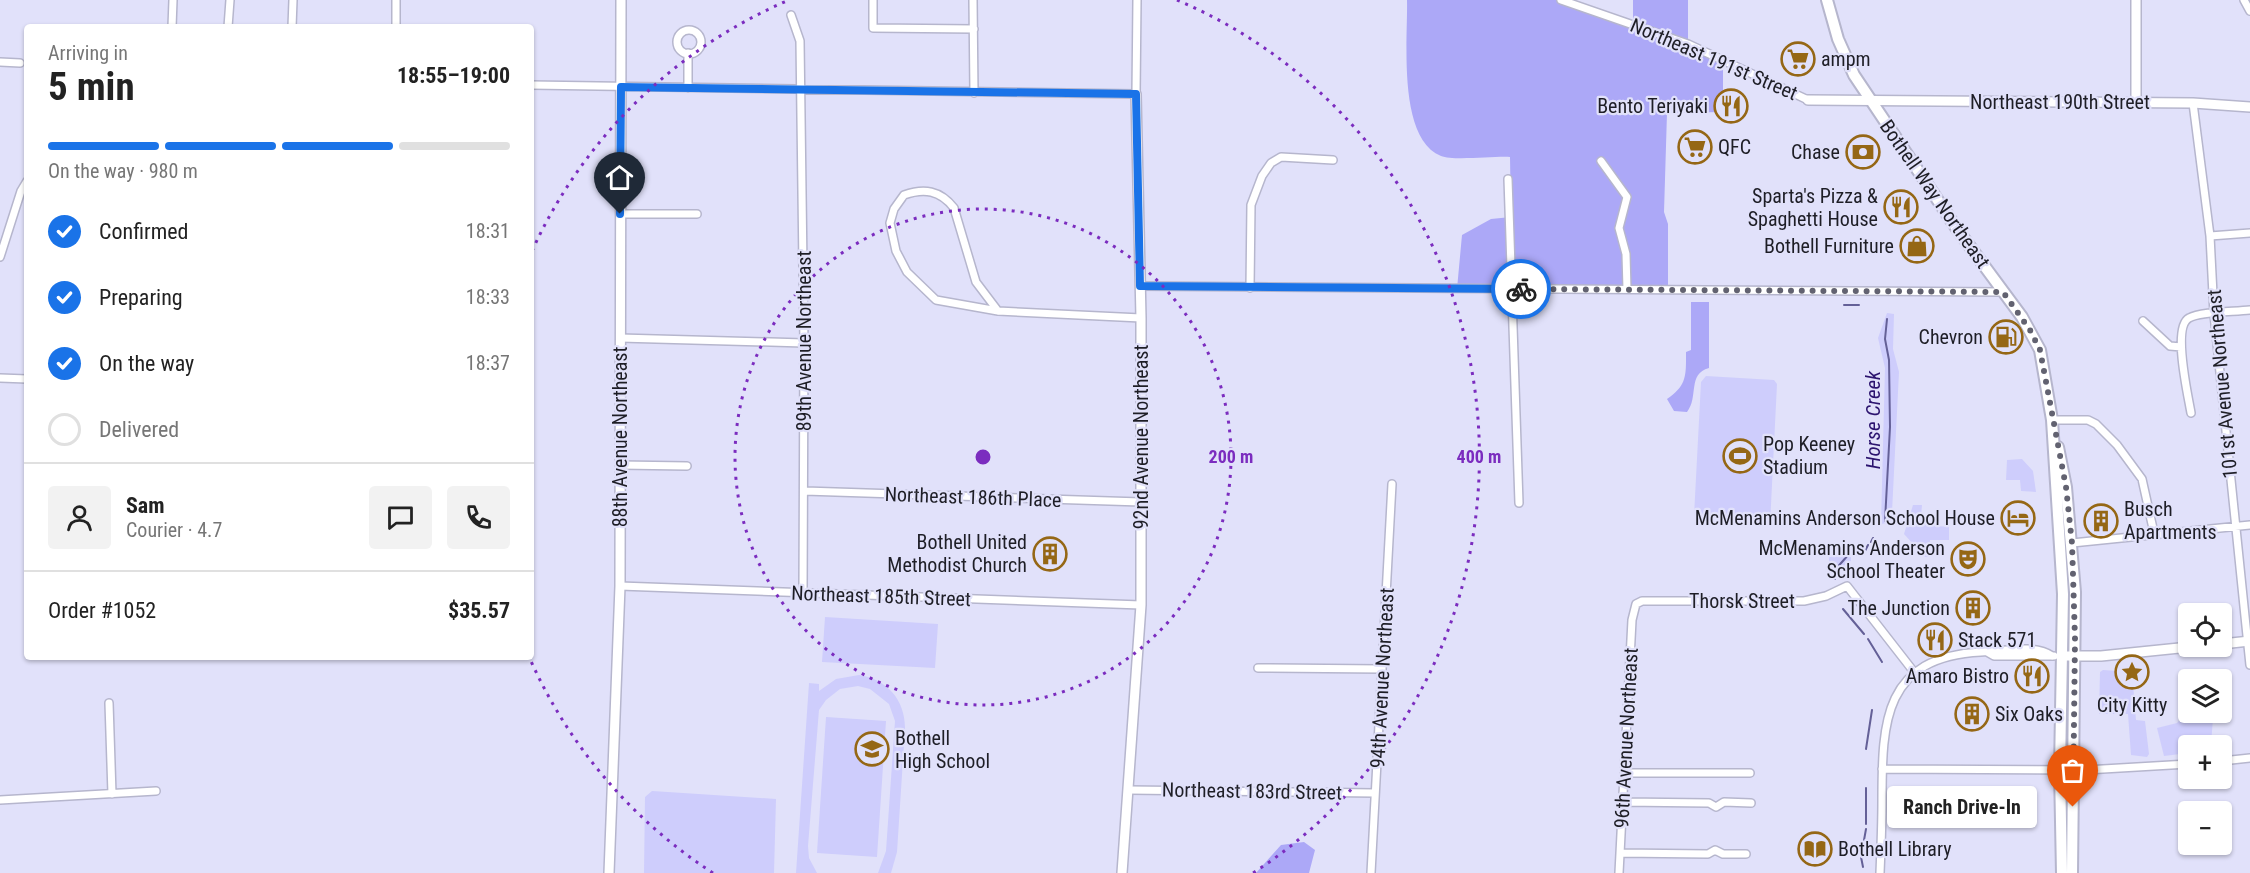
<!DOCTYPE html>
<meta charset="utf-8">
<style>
body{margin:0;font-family:"Roboto Condensed",sans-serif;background:#f2f2f2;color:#222;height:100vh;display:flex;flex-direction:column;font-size:22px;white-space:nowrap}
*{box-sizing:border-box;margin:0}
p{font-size:20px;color:#767676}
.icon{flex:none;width:33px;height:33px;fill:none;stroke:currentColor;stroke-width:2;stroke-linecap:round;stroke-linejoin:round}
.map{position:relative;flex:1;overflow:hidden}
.sheet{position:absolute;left:24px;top:24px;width:510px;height:636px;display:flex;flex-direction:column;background:#fff;border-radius:6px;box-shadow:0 2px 4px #0004}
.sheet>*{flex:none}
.fabs{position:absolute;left:2178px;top:603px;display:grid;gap:12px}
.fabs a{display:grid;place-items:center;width:54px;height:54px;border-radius:6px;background:#fff;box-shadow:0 2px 4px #0004;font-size:30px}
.pin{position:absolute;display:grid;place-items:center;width:51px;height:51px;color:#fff;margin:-62px -26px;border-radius:50% 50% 50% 0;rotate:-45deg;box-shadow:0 0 6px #0007}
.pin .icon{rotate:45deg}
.courier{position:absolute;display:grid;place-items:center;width:60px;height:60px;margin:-30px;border:4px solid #1a73e8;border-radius:50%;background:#fff;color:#222;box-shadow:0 2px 8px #0007}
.bubble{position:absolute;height:42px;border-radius:6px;background:#fff;box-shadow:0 2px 4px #0004;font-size:20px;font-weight:700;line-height:42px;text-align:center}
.overview em{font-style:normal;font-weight:700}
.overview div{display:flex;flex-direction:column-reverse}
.overview{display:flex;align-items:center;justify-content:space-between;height:102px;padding:0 24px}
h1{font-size:39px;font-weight:700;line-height:45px}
.bar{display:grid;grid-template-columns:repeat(4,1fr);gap:9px 6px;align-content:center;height:72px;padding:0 24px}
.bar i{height:8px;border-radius:4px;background:#e0e0e0}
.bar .on{background:#1a73e8}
.bar p{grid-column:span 4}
.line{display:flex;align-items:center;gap:15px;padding:0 24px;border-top:2px solid #e0e0e0}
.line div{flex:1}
.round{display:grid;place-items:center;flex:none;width:63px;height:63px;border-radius:6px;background:#f2f2f2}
ol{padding:0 24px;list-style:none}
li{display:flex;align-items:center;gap:18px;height:66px}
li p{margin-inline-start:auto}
li .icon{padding:6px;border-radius:50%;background:#1a73e8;color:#fff;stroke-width:4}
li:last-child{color:#767676}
li i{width:33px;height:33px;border:3px solid #e0e0e0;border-radius:50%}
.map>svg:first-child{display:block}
.green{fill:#cecdfc}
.forest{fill:#aca8f7}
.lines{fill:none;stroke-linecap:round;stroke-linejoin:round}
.stream{stroke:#646097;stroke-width:2}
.street-casing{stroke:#b6b6cd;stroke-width:10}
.secondary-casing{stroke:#b6b6cd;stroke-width:12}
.primary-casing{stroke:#b6b6cd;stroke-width:14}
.street{stroke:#fff;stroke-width:7}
.secondary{stroke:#fff;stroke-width:9}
.primary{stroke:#fff;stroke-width:10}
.done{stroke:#626270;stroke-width:6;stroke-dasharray:0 10.8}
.route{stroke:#1a73e8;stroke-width:8}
.ring{fill:none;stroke:#7b2cbf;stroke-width:3;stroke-dasharray:3 6}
.labels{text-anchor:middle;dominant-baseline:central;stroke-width:4.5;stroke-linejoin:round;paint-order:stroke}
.street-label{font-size:20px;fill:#1e1e26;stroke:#e1e1fa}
.poi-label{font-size:20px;fill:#1e1e26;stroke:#e1e1fa;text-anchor:end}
.water-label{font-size:21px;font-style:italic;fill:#2c146f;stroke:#e1e1fa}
.centre{fill:#7b2cbf;stroke:#e1e1fa;stroke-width:3}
.ring-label{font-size:18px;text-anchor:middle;font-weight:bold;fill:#7b2cbf;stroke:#e1e1fa;stroke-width:4.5;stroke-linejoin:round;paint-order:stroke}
</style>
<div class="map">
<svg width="2250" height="873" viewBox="0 0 2250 873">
<rect width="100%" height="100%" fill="#e1e1fa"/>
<!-- green -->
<path class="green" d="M 1887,313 L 1894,314 L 1893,349 L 1899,372 L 1892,512 L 1887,523 L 1881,524 L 1885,368 L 1878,338 Z
M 1706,376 L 1774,380 L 1777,384 L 1770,525 L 1698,521 L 1694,516 L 1701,382 Z
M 2022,459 L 2033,471 L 2036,492 L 2021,491 L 2020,480 L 2006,480 L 2007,460 Z
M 1913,505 L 1922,505 L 1921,516 L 1926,516 L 1926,525 L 1949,527 L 1949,540 L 1930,540 L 1930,557 L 1925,557 L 1904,534 Z
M1829 559a11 11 0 1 1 22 0a11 11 0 1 1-22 0Z
M 825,617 L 938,624 L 935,668 L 822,662 Z
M 2103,670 L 2132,672 L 2136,720 L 2145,721 L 2149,754 L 2147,757 L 2131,755 L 2128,714 L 2099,714 L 2100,672 Z
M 859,675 C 887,679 905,700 905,728 L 897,852 L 891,873 L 878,873 L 886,851 L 895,721 L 889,704 L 870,689 L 858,686 L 840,689 L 826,700 L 819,710 L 808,846 L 809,858 L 817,873 L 796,873 L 809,683 L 819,684 L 819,691 L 836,679 Z
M 2187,712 L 2213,718 L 2211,745 L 2188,746 L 2188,753 L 2164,756 L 2157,728 L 2177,723 Z
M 826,717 L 886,721 L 877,857 L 817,853 Z
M 652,791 L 776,799 L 774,873 L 644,873 L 645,797 Z"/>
<!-- forest -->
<path class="forest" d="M 1407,0 L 1561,0 L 1633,23 L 1633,0 L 1688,0 L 1688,44 L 1723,60 L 1723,112 L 1667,113 L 1664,212 L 1668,224 L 1668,290 L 1457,289 L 1462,235 L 1491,219 L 1511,217 L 1510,157 C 1494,156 1453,161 1441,156 C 1397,138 1408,39 1407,0 Z
M 1691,302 L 1709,302 L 1709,368 C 1687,374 1699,397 1687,412 L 1674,411 L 1667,399 C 1687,385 1686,376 1686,352 L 1691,350 Z
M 1304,842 L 1315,850 L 1309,873 L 1256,873 L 1281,845 Z"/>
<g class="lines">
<!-- stream -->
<path class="stream" d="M 1844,305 L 1859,305
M 1885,521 L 1890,427 L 1889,360 L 1885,339 L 1887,319
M 1871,542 L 1873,538
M 1855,555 L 1863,555 L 1868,545
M 1835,570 L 1849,554
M 1833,575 L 1835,579
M 1843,609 L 1864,634
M 1868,639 L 1882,662
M 1866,749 L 1872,710
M 1866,788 L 1866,824
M 1863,867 L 1861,857 L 1866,829"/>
<defs>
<path id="street" d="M 873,0 L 873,28 L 974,29
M 973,0 L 974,93
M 1561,0 L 1688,44 L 1808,100
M 2244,0 L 2250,11
M 791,15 L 800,41 L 804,343 L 803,593
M 172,27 L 173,0
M 228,27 L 230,0
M 292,27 L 293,0
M 396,27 L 396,0
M677 42a12 12 0 1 1 24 0a12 12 0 1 1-24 0Z
M 0,62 L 20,63
M 531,85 L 1136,94 L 1137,0
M 688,88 L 688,53
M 2193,103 L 2210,236 L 2214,314 L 2250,665
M 1601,161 L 1627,197 L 1619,228 L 1626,254 L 1627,289
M 1508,179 L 1519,503
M 620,214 L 697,214
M 2210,236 L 2250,233
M 0,257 L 21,191 L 27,181
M 1140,286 L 2003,292
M 1250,288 L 1251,205 L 1262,176 L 1271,163 L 1281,157 L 1333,160
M 998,311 L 976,282 L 954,208 C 940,190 924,188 904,195 L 894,209 L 890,223 L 896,251 L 907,272 L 936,300 L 998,311 L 1141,318
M 2143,321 L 2170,346 L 2181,347
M 620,338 L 804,343
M 0,378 L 27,379
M 2191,413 C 2188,395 2172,327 2189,318 C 2201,311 2235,312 2250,310
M 2052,420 L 2088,420 L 2096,424 L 2117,445 L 2142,479 L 2154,533
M 620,465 L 687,466
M 805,491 L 1141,502
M 2072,543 L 2250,525
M 620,586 L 1141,605
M 1987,652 L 1994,656 L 2054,656
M 1258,668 L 1382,669
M 109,703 L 112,794
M 2222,761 L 2250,758
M 1882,769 L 2086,770 L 2188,764
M 1624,773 L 1750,773
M 1129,790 L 1375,793
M 0,800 L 156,791
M 1623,802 L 1709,803 L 1716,807 L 1724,802 L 1751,803
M 1620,853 L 1708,854 L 1715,850 L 1723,854 L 1746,854
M 1371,873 L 1392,484
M 1619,873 L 1632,620 L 1636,604 L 1642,601 L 1804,601 L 1826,596 L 1847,586 L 1914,672
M 1880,873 C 1881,849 1882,824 1882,800 C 1882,721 1884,657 1981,652 C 2002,652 2033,643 2052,656"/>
<path id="secondary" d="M 2136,0 L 2136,102
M 1808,100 L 2193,103 L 2250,107
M 2222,644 L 2250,641
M 2062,656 L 2101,656 L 2199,646
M 609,873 L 620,586 L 621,0
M 1122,873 L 1141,605 L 1141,318 L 1136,94"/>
<path id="primary" d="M 1827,0 L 1838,39 L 1854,75 L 1957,229 L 2022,317 L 2040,350 L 2052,420 L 2063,594 L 2060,770 L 2062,873
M 2058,447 L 2066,487 L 2075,592 L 2072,873"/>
</defs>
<!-- street casing -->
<use href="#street" class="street-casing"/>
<!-- secondary casing -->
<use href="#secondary" class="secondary-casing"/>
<!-- primary casing -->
<use href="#primary" class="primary-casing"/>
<!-- street -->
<use href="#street" class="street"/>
<!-- secondary -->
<use href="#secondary" class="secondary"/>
<!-- primary -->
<use href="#primary" class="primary"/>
</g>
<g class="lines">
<!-- done -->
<path class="done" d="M 1521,289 L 2003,292 L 2030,330 L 2040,350 L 2066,487 L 2072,543 L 2075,639 L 2073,807"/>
<!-- route -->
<path class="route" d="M 620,214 L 621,87 L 1136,94 L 1140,286 L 1521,289"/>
</g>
<!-- distance rings -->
<g class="ring">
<circle cx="983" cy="457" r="248"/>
<path d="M713 873A496 496 0 0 1 530 659M532 251A496 496 0 0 1 789 0M1177 0A496 496 0 0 1 1253 873"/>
</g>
<!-- icons -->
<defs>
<symbol id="supermarket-ring" viewBox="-11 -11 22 22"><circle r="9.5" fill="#e1e1fa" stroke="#956715" stroke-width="1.5"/><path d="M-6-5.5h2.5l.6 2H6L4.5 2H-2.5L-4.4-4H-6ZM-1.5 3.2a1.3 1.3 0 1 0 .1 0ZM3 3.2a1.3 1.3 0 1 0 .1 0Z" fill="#956715"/></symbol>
<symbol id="restaurant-ring" viewBox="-11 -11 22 22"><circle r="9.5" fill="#e1e1fa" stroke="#956715" stroke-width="1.5"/><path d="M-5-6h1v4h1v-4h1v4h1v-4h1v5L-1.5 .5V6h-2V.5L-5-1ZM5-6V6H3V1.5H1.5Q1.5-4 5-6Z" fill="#956715"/></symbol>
<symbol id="bank-ring" viewBox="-11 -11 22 22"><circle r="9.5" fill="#e1e1fa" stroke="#956715" stroke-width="1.5"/><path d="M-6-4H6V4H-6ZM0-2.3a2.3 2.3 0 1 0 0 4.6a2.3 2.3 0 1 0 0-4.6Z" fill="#956715"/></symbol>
<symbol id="shop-ring" viewBox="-11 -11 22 22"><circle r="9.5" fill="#e1e1fa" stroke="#956715" stroke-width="1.5"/><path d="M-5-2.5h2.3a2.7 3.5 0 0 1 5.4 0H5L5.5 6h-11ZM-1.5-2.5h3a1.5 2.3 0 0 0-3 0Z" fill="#956715"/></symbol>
<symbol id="fuel-ring" viewBox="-11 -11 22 22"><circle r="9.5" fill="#e1e1fa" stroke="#956715" stroke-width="1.5"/><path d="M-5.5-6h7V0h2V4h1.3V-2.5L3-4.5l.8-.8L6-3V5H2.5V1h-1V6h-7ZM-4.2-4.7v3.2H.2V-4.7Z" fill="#956715"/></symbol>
<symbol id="stadium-ring" viewBox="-11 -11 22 22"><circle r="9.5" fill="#e1e1fa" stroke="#956715" stroke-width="1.5"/><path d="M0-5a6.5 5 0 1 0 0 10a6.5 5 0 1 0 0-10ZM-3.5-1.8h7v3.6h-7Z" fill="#956715"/></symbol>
<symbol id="hotel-ring" viewBox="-11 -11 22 22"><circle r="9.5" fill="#e1e1fa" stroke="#956715" stroke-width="1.5"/><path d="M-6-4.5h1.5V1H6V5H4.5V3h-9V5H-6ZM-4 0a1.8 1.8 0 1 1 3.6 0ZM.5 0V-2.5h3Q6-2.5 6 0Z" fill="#956715"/></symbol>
<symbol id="building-ring" viewBox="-11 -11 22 22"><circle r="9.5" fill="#e1e1fa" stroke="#956715" stroke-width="1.5"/><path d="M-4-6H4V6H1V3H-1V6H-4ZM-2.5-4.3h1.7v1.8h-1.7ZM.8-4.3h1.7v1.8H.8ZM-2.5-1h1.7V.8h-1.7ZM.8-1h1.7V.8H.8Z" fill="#956715"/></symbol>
<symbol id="theatre-ring" viewBox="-11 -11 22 22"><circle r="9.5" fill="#e1e1fa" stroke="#956715" stroke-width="1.5"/><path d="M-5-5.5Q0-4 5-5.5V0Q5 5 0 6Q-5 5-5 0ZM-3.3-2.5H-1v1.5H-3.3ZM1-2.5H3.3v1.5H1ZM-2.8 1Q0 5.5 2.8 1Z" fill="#956715"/></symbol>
<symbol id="sight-ring" viewBox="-11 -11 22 22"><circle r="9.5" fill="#e1e1fa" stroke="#956715" stroke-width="1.5"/><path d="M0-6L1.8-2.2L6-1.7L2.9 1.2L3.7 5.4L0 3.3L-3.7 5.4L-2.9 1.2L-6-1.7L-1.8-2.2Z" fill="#956715"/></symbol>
<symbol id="school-ring" viewBox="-11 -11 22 22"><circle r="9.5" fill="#e1e1fa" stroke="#956715" stroke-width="1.5"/><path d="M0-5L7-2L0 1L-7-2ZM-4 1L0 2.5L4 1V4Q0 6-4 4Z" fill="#956715"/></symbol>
<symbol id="library-ring" viewBox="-11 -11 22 22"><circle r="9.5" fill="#e1e1fa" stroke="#956715" stroke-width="1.5"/><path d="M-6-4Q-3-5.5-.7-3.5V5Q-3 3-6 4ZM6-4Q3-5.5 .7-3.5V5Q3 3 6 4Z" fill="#956715"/></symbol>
</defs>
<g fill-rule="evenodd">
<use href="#supermarket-ring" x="1779" y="40" width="38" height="38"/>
<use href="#restaurant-ring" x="1712" y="87" width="38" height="38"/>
<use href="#supermarket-ring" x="1676" y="128" width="38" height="38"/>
<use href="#bank-ring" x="1844" y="133" width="38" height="38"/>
<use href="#restaurant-ring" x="1882" y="188" width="38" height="38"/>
<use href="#shop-ring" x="1898" y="227" width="38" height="38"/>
<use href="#fuel-ring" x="1987" y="318" width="38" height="38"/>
<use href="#stadium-ring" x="1721" y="437" width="38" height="38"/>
<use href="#hotel-ring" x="1999" y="499" width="38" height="38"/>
<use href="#building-ring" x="2082" y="502" width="38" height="38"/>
<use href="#building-ring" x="1031" y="535" width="38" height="38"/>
<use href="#theatre-ring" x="1949" y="540" width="38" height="38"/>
<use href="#building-ring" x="1954" y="589" width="38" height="38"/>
<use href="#restaurant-ring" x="1916" y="621" width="38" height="38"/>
<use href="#sight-ring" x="2113" y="653" width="38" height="38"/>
<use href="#restaurant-ring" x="2013" y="657" width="38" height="38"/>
<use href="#building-ring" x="1953" y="695" width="38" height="38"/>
<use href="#school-ring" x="853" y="730" width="38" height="38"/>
<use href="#library-ring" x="1796" y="830" width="38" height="38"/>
</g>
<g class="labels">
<!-- street labels -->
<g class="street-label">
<text transform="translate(1714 59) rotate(23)">Northeast 191st Street</text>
<text x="2060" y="102">Northeast 190th Street</text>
<text transform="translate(1935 194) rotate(55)">Bothell Way Northeast</text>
<text transform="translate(804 341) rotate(-90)">89th Avenue Northeast</text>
<text transform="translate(2222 384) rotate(-95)">101st Avenue Northeast</text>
<text transform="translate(620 437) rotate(-90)">88th Avenue Northeast</text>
<text transform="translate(1141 437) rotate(-90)">92nd Avenue Northeast</text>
<text transform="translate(973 497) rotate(2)">Northeast 186th Place</text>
<text transform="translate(881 596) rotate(2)">Northeast 185th Street</text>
<text x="1742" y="601">Thorsk Street</text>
<text transform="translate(1382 678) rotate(-87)">94th Avenue Northeast</text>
<text transform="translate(1626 738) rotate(-87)">96th Avenue Northeast</text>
<text transform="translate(1252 791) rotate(1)">Northeast 183rd Street</text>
</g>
<!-- poi labels -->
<g class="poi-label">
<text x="1821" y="59" text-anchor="start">ampm</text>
<text x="1708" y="106">Bento Teriyaki</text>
<text x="1718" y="147" text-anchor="start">QFC</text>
<text x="1840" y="152">Chase</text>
<text x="1878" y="196">Sparta's Pizza &amp;<tspan x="1878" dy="23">Spaghetti House</tspan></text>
<text x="1894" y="246">Bothell Furniture</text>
<text x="1983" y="337">Chevron</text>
<text x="1763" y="444" text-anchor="start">Pop Keeney<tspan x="1763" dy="23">Stadium</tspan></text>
<text x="2124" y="509" text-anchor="start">Busch<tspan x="2124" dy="23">Apartments</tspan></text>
<text x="1995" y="518">McMenamins Anderson School House</text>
<text x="1027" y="542">Bothell United<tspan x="1027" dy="23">Methodist Church</tspan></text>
<text x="1945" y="548">McMenamins Anderson<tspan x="1945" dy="23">School Theater</tspan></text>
<text x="1950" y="608">The Junction</text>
<text x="1958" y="640" text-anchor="start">Stack 571</text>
<text x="2009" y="676">Amaro Bistro</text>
<text x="2132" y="705" text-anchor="middle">City Kitty</text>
<text x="1995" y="714" text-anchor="start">Six Oaks</text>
<text x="895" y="738" text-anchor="start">Bothell<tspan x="895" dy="23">High School</tspan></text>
<text x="1838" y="849" text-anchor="start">Bothell Library</text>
</g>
<!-- water labels -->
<g class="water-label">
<text transform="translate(1873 420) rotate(-90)">Horse Creek</text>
</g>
</g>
<circle cx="983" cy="457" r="9" class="centre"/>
<g class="ring-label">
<text x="1231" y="463">200 m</text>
<text x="1479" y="463">400 m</text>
</g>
</svg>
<div class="fabs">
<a><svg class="icon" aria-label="locate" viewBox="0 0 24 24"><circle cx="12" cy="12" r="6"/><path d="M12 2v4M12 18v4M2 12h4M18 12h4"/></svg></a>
<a><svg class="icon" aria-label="layers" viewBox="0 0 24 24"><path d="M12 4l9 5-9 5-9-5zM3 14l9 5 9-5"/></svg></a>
<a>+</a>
<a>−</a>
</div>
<div class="pin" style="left:2073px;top:807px;background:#ea580c"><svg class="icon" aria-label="bag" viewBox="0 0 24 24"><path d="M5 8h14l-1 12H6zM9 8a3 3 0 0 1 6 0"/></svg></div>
<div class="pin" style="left:620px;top:214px;background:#1f2937"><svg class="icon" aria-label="home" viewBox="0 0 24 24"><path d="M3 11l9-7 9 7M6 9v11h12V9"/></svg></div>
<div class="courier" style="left:1521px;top:289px"><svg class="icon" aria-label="bike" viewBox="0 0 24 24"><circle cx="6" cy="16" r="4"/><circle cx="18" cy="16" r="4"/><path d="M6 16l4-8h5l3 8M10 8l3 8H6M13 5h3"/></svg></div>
<div class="bubble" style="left:1887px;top:786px;width:150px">Ranch Drive-In</div>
<section class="sheet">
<div class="overview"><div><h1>5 min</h1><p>Arriving in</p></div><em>18:55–19:00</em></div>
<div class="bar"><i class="on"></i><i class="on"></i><i class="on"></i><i></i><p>On the way · 980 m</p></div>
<ol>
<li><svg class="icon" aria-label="check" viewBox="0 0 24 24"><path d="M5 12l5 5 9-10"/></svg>Confirmed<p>18:31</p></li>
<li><svg class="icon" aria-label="check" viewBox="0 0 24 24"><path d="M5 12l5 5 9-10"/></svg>Preparing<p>18:33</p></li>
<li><svg class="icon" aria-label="check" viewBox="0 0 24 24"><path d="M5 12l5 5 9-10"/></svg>On the way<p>18:37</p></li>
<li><i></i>Delivered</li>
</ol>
<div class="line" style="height:108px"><a class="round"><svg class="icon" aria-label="person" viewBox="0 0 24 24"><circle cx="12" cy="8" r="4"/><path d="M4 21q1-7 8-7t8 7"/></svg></a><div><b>Sam</b><p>Courier · 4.7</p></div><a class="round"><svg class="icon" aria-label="chat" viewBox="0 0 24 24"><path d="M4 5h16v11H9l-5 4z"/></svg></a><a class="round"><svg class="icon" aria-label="phone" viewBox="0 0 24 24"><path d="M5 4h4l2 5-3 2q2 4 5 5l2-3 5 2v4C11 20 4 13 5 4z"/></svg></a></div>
<div class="line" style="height:78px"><div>Order #1052</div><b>$35.57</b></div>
</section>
</div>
